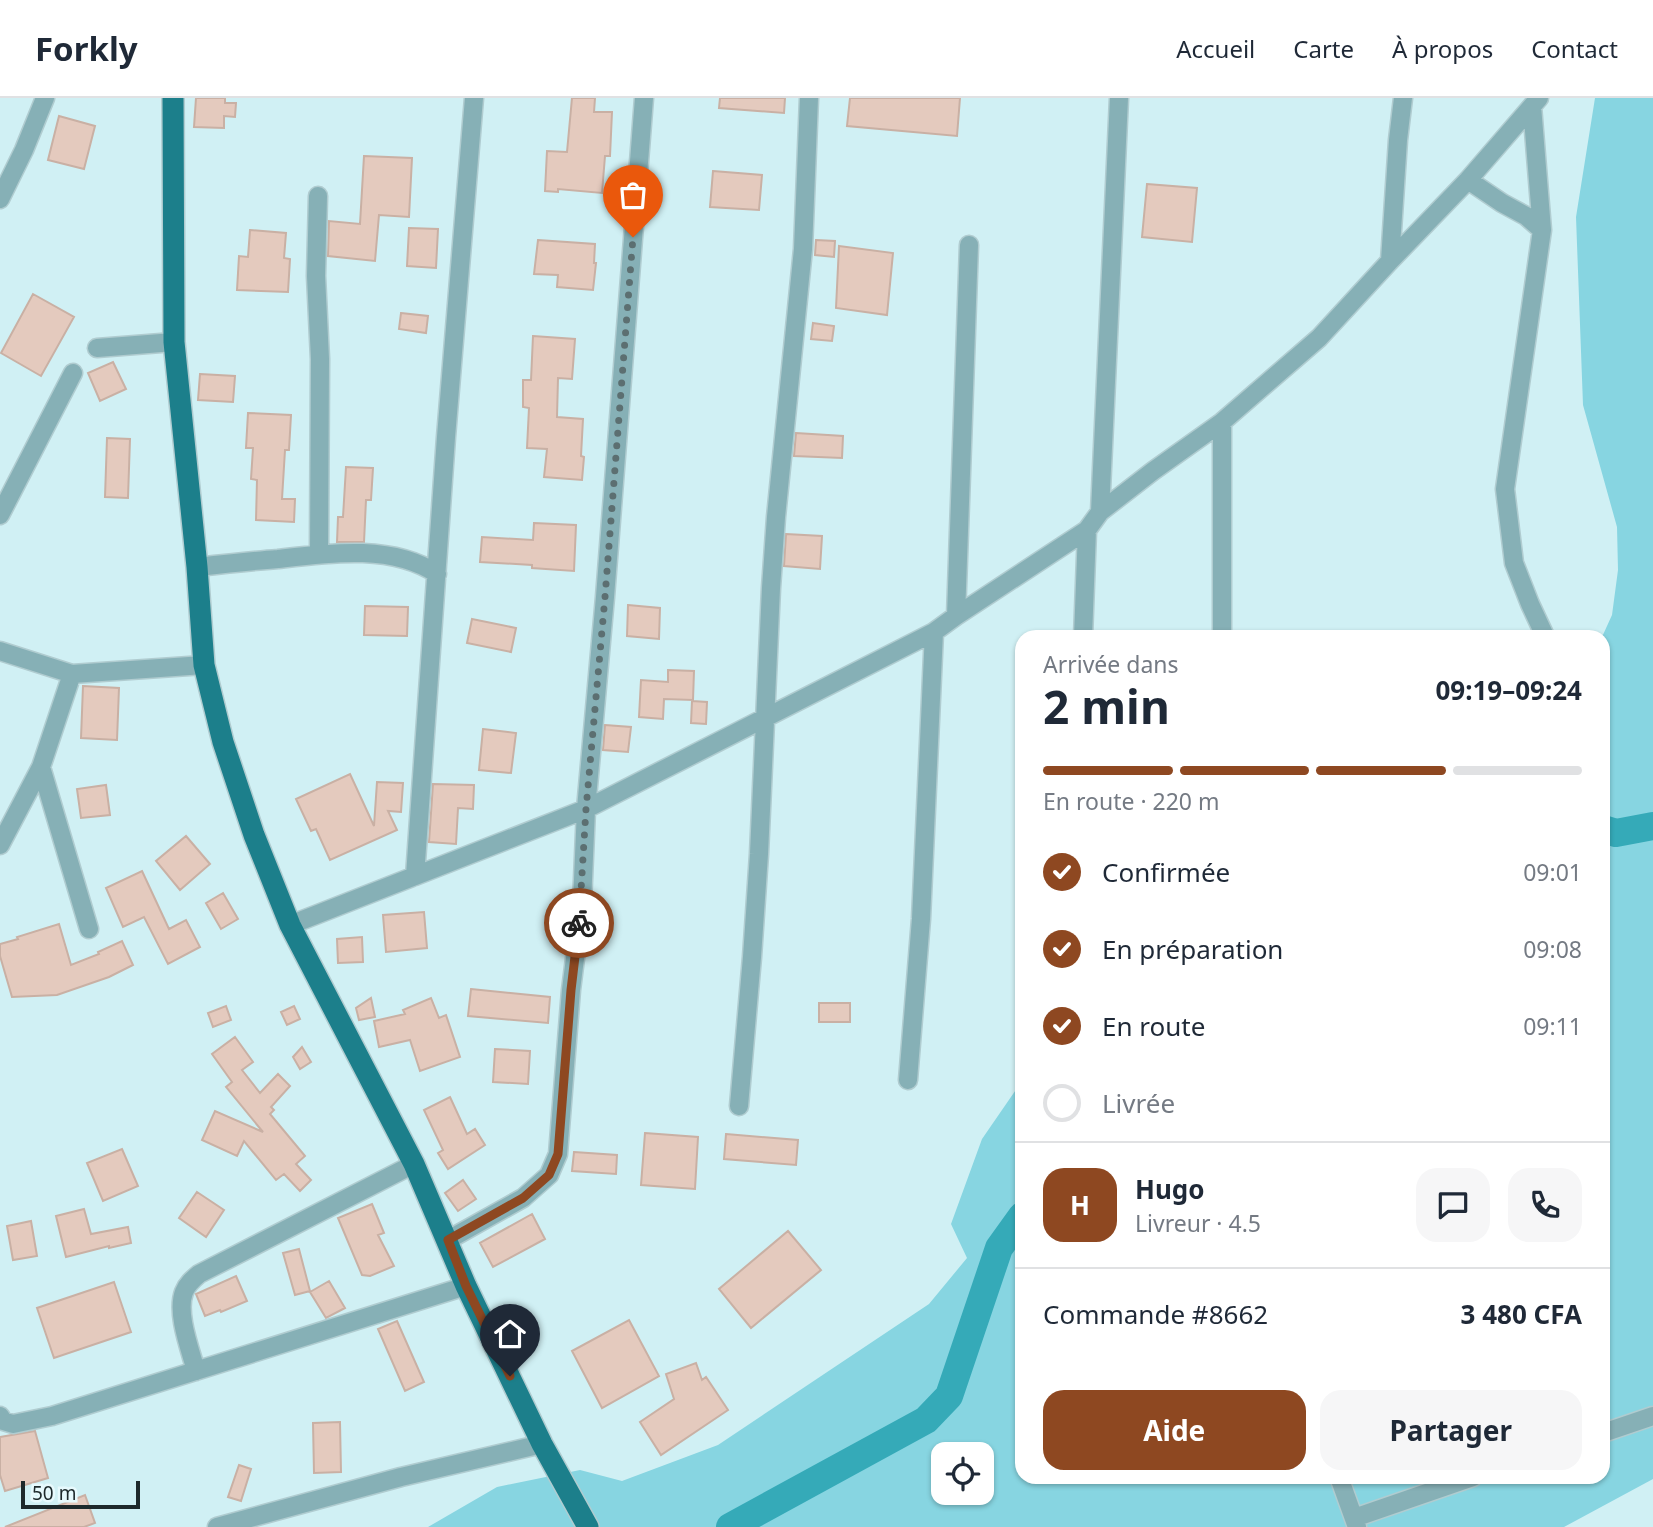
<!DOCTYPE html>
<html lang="fr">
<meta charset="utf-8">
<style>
body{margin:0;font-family:"Noto Sans",sans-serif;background:#f6f6f7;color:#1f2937;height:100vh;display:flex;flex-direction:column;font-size:26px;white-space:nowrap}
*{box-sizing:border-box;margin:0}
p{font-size:23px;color:#747a83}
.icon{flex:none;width:38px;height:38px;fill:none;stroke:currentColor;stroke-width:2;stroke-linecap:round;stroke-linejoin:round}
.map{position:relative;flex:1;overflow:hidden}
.side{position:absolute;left:1015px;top:532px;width:595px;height:854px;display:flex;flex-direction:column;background:#fff;border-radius:21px;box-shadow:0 2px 5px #0004}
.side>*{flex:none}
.fabs{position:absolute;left:931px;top:1344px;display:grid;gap:14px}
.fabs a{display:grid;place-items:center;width:63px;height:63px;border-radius:14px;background:#fff;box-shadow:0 2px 5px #0004;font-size:35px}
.scale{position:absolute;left:21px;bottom:18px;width:119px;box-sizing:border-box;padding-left:7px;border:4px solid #1d292b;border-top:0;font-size:19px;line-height:24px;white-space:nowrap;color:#1d292b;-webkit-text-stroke:5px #e7fafd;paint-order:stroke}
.pin{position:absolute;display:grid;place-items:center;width:60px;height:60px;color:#fff;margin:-72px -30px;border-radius:50% 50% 50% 0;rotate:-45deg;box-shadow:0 0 7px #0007}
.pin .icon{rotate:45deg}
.courier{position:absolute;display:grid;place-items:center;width:70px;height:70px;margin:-35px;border:5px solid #8e4821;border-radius:50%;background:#fff;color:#222;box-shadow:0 2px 9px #0007}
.summary em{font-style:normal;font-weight:700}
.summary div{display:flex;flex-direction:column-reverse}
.summary{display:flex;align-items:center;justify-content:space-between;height:119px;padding:0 28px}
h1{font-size:46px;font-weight:700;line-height:52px}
.bar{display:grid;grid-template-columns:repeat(4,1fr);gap:10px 7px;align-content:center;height:84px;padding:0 28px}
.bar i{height:9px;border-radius:5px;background:#e0e1e3}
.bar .current{background:#8e4821}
.bar p{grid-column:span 4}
.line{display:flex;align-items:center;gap:18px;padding:0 28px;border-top:2px solid #e0e1e3}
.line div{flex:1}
.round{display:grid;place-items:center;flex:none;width:74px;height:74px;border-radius:21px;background:#f6f6f7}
ol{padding:0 28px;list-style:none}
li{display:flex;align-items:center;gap:21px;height:77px}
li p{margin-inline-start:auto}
li .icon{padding:7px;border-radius:50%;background:#8e4821;color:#fff;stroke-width:4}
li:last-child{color:#747a83}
li i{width:38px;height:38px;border:4px solid #e0e1e3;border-radius:50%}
.primary-button{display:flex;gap:14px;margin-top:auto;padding:14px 28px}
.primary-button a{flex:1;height:80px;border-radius:21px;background:#8e4821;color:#fff;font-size:28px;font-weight:700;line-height:80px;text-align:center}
.primary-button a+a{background:#f6f6f7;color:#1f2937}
header{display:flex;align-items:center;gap:42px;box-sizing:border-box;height:98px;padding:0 35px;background:#fff;border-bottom:2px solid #e0e1e3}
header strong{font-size:33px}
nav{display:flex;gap:38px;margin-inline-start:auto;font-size:24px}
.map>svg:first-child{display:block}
.green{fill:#87d5e1;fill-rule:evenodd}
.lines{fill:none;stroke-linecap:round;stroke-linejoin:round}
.river{stroke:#35aab8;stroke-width:28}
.building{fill:#e4cabe;stroke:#c9b0a4;stroke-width:2}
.minor-casing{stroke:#b0ccd0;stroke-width:21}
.major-casing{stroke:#b0ccd0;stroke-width:24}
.minor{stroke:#86b0b6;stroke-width:18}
.major{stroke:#1c7f8b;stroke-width:21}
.done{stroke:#5c6f71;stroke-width:7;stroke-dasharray:0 12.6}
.route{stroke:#8e4821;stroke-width:9}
</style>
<header>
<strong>Forkly</strong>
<nav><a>Accueil</a><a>Carte</a><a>À propos</a><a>Contact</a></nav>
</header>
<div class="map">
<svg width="1653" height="1429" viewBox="0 0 1653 1429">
<rect width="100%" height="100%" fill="#d0f0f4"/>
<!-- green -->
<path class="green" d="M 1595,0 L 1653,0 L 1653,1381 L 1564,1429 L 428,1429 L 497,1389 L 580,1372 L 622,1383 L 718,1347 L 929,1206 L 967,1160 L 951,1126 L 982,1041 L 1022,983 L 1022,1379 L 1603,1379 L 1602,539 L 1612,517 L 1618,472 L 1617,429 L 1583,307 L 1576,119 ZM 943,1356 L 982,1356 L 982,1395 L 943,1395 Z"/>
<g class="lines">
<!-- river -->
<path class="river" d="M 1603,731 L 1616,735 L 1653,728
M 730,1429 L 926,1322 L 949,1298 L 999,1150 L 1022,1118"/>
</g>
<!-- building -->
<path class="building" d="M 196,0 L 225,0 L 225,5 L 236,5 L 235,19 L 224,18 L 224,30 L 194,29 Z
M 572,0 L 595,0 L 594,14 L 612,14 L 610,58 L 605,58 L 602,95 L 558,91 L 558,94 L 545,93 L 547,53 L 567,54 Z
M 720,0 L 785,0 L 784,15 L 719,10 Z
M 850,0 L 960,0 L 957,38 L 847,28 Z
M 59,18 L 95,28 L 84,71 L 48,62 Z
M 364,58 L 412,60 L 409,119 L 379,117 L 375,163 L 328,158 L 329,123 L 360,126 Z
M 713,73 L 762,77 L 759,112 L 710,109 Z
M 1147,86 L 1197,90 L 1192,144 L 1142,139 Z
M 409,130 L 438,131 L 436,170 L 407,168 Z
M 250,132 L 286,135 L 284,160 L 290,161 L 288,194 L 237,192 L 239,158 L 248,159 Z
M 538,142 L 595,146 L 594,165 L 596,165 L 593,192 L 557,189 L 558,177 L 534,176 Z
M 816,142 L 835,143 L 834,159 L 815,157 Z
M 839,148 L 893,155 L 887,217 L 836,210 Z
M 33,196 L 74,219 L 41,278 L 1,255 Z
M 401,215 L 428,218 L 426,235 L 399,231 Z
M 813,225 L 834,228 L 832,243 L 811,241 Z
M 533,238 L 575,241 L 572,281 L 558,280 L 557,319 L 583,321 L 581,358 L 584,359 L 582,382 L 544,379 L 547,351 L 527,350 L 529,310 L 523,309 L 523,282 L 531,282 Z
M 113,264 L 126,291 L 100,303 L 88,275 Z
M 200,276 L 235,278 L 233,304 L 198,302 Z
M 248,315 L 291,317 L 289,352 L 285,352 L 282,401 L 295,401 L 294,424 L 256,422 L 257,382 L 251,381 L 253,350 L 246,350 Z
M 796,335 L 843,338 L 842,360 L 794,358 Z
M 107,340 L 130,341 L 128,400 L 105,399 Z
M 346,369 L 373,370 L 371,402 L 366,402 L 364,444 L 337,444 L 338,419 L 343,419 Z
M 534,425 L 576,427 L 574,473 L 532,470 L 532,467 L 480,464 L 482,439 L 533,442 Z
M 786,436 L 822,438 L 820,471 L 784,468 Z
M 628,507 L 660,510 L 659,541 L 627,538 Z
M 365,508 L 408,509 L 407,538 L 364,537 Z
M 472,521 L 516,530 L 511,554 L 467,545 Z
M 668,572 L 694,573 L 693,602 L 664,601 L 663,621 L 639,619 L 641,582 L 668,584 Z
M 83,588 L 119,590 L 117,642 L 81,640 Z
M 692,603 L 707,604 L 706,626 L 691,625 Z
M 605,627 L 631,629 L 628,654 L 603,652 Z
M 483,631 L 516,635 L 511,675 L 479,672 Z
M 350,676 L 374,728 L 377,684 L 403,685 L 401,714 L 388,713 L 397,732 L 330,762 L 316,731 L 311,733 L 296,701 Z
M 433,686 L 474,687 L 473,711 L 458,710 L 456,746 L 429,744 Z
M 106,687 L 110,717 L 81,720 L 77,691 Z
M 186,738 L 210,766 L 180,792 L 156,763 Z
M 142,773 L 169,831 L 186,822 L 200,849 L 168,866 L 144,819 L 123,829 L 106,790 Z
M 223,795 L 238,821 L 221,831 L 206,805 Z
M 424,814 L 427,850 L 386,854 L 383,817 Z
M 59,826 L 71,867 L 99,856 L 98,854 L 122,843 L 133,867 L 109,879 L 57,897 L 12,899 L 0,858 L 0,846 L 18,841 L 17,839 Z
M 362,839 L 363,864 L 338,865 L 337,841 Z
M 471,891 L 550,899 L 548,925 L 468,918 Z
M 371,900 L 375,919 L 359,922 L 356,910 Z
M 431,900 L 439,920 L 446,917 L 460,959 L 420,973 L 410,942 L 379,949 L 374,923 L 405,916 L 403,912 Z
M 819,905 L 850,905 L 850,924 L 819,924 Z
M 226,908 L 231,922 L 213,929 L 208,915 Z
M 294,908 L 300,921 L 287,927 L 281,914 Z
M 235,939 L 253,964 L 242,972 L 260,995 L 278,976 L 290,988 L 271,1009 L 274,1012 L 270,1016 L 305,1058 L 296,1066 L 311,1082 L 300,1093 L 284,1076 L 276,1082 L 244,1043 L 237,1058 L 202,1042 L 215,1013 L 263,1034 L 226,989 L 232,984 L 212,956 Z
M 302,949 L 311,964 L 300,971 L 293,959 Z
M 495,951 L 530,953 L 528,986 L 493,984 Z
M 450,999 L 467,1036 L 475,1031 L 485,1047 L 448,1071 L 438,1055 L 443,1052 L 424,1012 Z
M 645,1035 L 698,1039 L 695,1091 L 641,1087 Z
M 726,1036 L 798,1042 L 796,1067 L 724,1061 Z
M 122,1051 L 138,1088 L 103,1103 L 87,1065 Z
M 574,1054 L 617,1057 L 616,1076 L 572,1073 Z
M 463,1082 L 476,1101 L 458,1113 L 445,1095 Z
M 197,1094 L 224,1112 L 206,1139 L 179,1120 Z
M 372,1106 L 384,1135 L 378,1137 L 394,1168 L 370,1178 L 362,1177 L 338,1120 Z
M 84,1111 L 91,1136 L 128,1129 L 131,1145 L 109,1150 L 109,1148 L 66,1159 L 56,1118 Z
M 532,1116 L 545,1141 L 493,1169 L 480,1145 Z
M 31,1123 L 37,1158 L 13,1162 L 7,1128 Z
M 788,1133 L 821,1172 L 751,1230 L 719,1191 Z
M 299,1151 L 310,1193 L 295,1197 L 283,1155 Z
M 236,1178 L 247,1203 L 221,1214 L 220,1212 L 205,1218 L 196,1196 Z
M 329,1183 L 345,1210 L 326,1220 L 310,1194 Z
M 114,1184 L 131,1234 L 54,1260 L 37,1210 Z
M 629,1222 L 659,1278 L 602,1310 L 572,1253 Z
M 397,1223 L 424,1284 L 405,1293 L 378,1231 Z
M 696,1265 L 702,1282 L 706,1279 L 728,1312 L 661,1357 L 640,1324 L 674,1301 L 666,1276 Z
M 340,1324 L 341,1374 L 314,1375 L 313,1325 Z
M 35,1333 L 48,1380 L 5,1393 L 0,1377 L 0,1339 Z
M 239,1367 L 251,1371 L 241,1403 L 228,1399 Z
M 85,1397 L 95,1425 L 84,1429 L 5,1429 Z"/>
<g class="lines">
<defs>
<path id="minor" d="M 1532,8 L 1542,132 L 1505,391 L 1514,465 L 1530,506 L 1544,536
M 1468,82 L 1502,105 L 1526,118 L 1542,132
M 318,98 L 316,178 L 320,261 L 319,456
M 0,101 L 24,52 L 45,0
M 1390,163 L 1398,42 L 1403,0
M 97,250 L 174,244
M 1100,414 L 1119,0
M 0,417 L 73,275
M 197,469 C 224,466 251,463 278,461 C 329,455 392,446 437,476
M 956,518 L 969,147
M 1083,539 L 1087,432
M 1222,539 L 1222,324
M 0,553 L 72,576 L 204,567
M 41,669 L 89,831
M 0,747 L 41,669 L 72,576
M 415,778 L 446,339 L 474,0
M 290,827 L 586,711 L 934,534 L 956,518 L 1087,432 L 1100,414 L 1153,373 L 1222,324 L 1319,240 L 1390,163 L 1468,82 L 1539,0
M 908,982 L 921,821 L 934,534
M 739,1008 L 752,859 L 759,756 L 771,490 L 776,419 L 803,151 L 809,0
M 448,1142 L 523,1100 L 549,1077 L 558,1056 L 571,892 L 582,805 L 586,711 L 605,499 L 644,0
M 196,1273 C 190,1251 176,1215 184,1194 C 187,1186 193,1181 199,1176 L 414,1066
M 0,1318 L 3,1323 L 13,1326 L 52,1318 L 466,1188
M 1603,1335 L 1653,1318
M 1339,1379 L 1357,1429
M 1354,1420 L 1473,1379
M 217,1429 L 401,1379 L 542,1346"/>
<path id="major" d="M 173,0 L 174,244 L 197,469 L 204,567 L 223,644 L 254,737 L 290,827 L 414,1066 L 466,1188 L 542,1346 L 588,1429"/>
</defs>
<!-- minor casing -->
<use href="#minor" class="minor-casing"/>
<!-- major casing -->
<use href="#major" class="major-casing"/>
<!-- minor -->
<use href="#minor" class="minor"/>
<!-- major -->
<use href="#major" class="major"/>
</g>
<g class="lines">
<!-- done -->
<path class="done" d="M 579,825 L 586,711 L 605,499 L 633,139"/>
<!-- route -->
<path class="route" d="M 510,1278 L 466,1188 L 448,1142 L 523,1100 L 549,1077 L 558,1056 L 571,892 L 579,825"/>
</g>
</svg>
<div class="fabs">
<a><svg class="icon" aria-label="locate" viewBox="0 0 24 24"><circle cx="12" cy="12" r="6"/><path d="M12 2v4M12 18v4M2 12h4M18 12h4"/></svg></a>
</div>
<div class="scale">50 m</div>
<div class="pin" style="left:633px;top:139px;background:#ea580c"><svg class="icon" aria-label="bag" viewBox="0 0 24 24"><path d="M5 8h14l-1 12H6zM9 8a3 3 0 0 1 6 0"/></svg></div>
<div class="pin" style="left:510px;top:1278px;background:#1f2937"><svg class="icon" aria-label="home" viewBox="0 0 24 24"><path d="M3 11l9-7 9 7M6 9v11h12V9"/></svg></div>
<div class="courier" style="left:579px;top:825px"><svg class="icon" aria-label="bike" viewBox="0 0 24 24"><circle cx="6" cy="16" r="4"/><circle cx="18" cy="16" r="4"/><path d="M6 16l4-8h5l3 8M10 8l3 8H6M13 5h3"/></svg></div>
<section class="side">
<div class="summary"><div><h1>2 min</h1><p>Arrivée dans</p></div><em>09:19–09:24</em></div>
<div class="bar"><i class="current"></i><i class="current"></i><i class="current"></i><i></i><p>En route · 220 m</p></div>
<ol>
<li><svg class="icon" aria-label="check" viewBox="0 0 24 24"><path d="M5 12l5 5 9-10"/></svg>Confirmée<p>09:01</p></li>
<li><svg class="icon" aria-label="check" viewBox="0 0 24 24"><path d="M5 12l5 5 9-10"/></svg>En préparation<p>09:08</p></li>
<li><svg class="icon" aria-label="check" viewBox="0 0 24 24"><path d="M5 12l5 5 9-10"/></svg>En route<p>09:11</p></li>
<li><i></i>Livrée</li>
</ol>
<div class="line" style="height:126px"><b class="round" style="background:#8e4821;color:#fff">H</b><div><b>Hugo</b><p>Livreur · 4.5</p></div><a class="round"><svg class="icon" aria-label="chat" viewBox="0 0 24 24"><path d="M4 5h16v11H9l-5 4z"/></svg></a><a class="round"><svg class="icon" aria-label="phone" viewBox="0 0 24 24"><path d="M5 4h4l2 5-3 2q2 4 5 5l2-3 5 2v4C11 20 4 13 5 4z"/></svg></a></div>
<div class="line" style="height:91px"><div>Commande #8662</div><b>3 480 CFA</b></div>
<div class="primary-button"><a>Aide</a><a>Partager</a></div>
</section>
</div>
